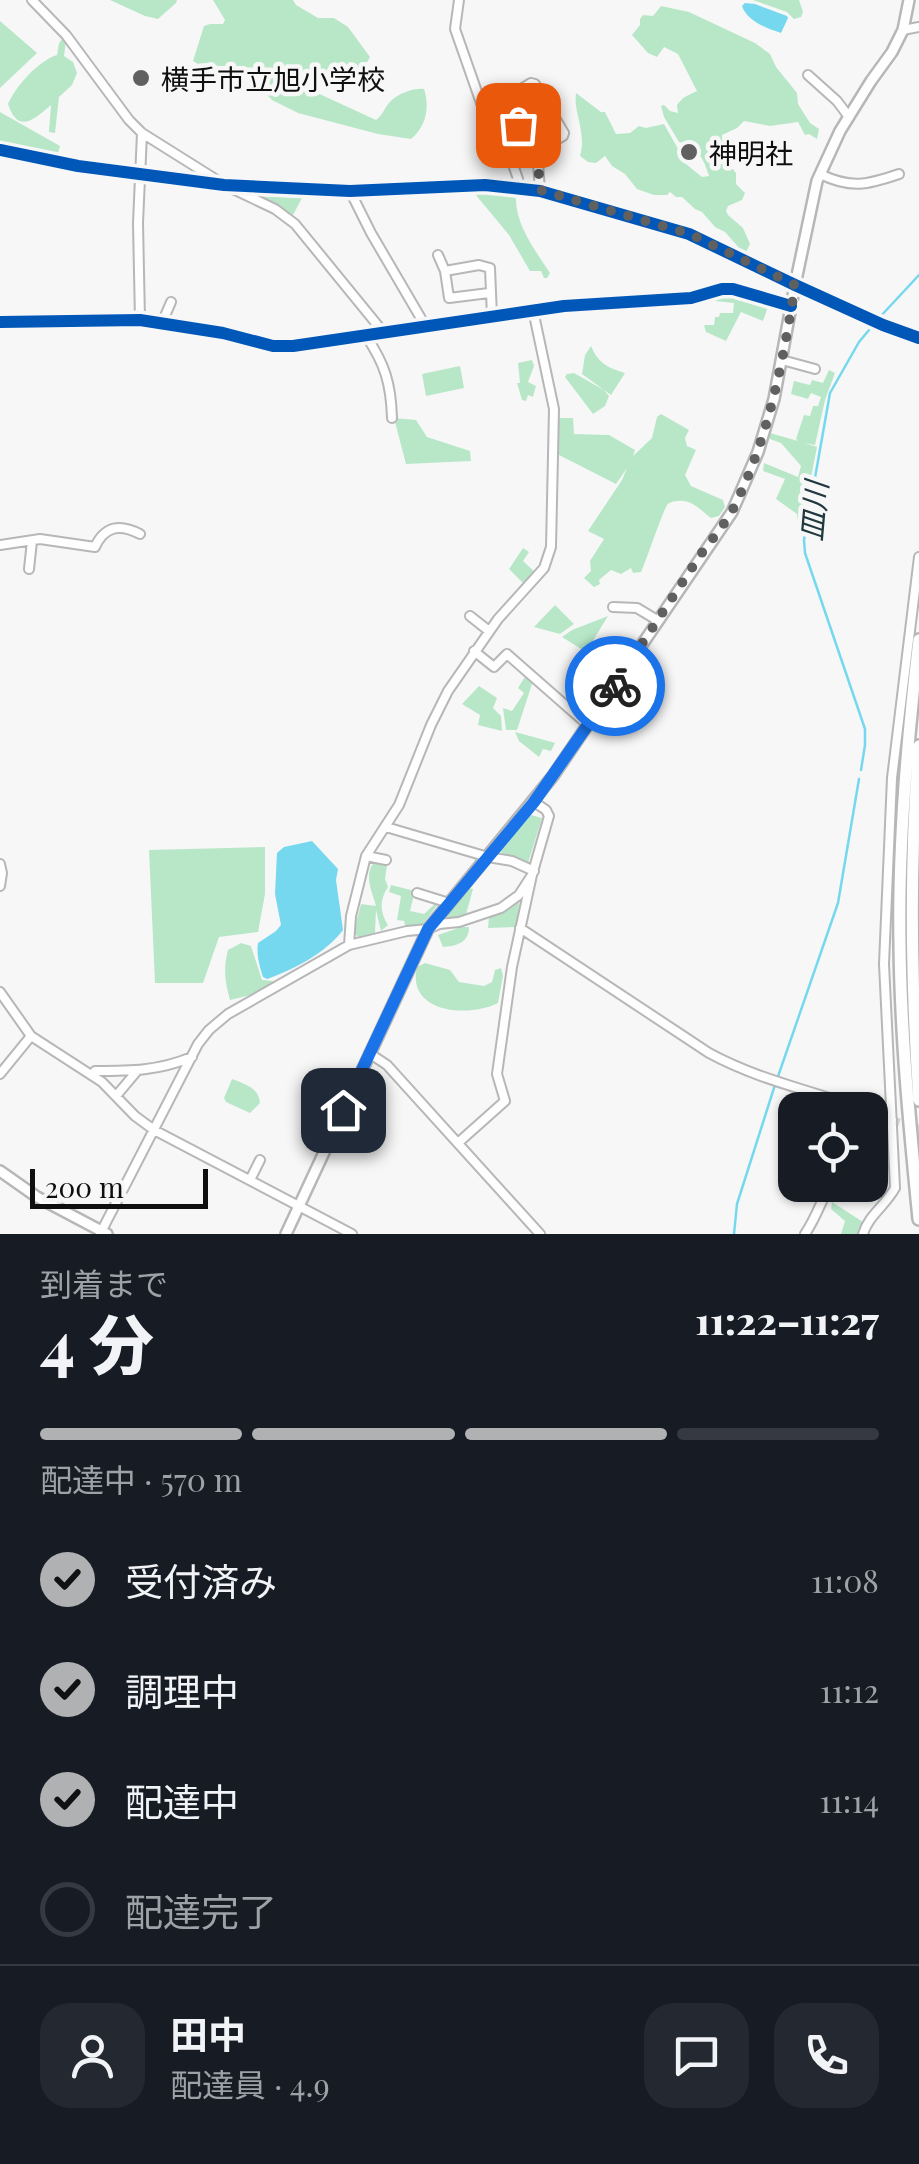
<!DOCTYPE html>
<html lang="ja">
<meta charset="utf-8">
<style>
body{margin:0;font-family:"Playfair Display","Noto Sans JP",serif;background:#242831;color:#f1f3f6;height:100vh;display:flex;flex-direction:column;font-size:38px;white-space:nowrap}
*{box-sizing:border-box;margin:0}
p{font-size:32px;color:#9ea1a6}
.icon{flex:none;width:55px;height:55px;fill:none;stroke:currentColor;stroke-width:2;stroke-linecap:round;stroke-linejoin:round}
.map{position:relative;height:1234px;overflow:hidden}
.side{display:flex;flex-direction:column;background:#171b24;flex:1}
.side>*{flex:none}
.fabs{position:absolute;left:778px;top:1092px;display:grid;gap:20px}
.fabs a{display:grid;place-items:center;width:110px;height:110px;border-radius:20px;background:#171b24;box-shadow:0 2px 8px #0004;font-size:50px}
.scale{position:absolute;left:30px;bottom:25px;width:178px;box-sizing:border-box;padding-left:10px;border:5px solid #0f0f0f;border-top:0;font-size:28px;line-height:35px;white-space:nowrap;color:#0f0f0f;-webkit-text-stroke:8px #f7f7f8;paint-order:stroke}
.pin{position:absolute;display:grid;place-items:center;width:85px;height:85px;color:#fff;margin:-42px;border-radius:20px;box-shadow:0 5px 15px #0006}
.courier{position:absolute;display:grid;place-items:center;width:100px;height:100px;margin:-50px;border:8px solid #1a73e8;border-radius:50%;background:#fff;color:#222;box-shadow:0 2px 12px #0007}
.overview em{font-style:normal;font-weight:800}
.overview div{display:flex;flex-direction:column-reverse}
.overview{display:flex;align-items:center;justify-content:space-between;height:170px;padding:0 40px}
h1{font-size:65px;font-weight:800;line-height:75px}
.bar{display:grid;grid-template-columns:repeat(4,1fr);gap:15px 10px;align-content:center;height:120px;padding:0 40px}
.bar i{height:12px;border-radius:8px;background:#363941}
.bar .selected{background:#b0b1b3}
.bar p{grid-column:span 4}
.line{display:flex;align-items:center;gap:25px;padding:0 40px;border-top:2px solid #363941}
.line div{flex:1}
.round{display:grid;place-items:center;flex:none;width:105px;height:105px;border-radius:30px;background:#242831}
ol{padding:0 40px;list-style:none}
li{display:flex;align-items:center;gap:30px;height:110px}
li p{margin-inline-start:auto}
li .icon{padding:10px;border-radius:50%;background:#b0b1b3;color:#111;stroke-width:4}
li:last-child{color:#9ea1a6}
li i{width:55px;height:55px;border:5px solid #363941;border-radius:50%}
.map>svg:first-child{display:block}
.green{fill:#b8e7c8}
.water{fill:#75d8ee}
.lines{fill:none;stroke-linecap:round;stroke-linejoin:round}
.stream{stroke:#75d8ee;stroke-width:2.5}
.minor-tunnel{stroke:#d4d4d5;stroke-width:8;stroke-dasharray:8 4;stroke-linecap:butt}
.minor-casing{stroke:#b7b7b8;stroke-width:12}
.major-casing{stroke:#b7b7b8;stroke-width:14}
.highway-casing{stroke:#b7b7b8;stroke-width:16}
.minor{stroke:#fefefe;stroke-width:8}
.major{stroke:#fefefe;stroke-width:9}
.highway{stroke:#fefefe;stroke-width:11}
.cycleway-casing{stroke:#f7f7f8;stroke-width:19}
.cycleway{stroke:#0057b8;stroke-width:12}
.done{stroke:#606061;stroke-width:10;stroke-dasharray:0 18}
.route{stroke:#1a73e8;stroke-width:12}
.poi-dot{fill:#606061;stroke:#f7f7f8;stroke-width:4}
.labels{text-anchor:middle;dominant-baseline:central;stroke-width:9;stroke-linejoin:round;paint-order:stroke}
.poi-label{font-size:28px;fill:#0f0f0f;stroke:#f7f7f8;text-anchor:start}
.water-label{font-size:30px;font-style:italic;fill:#21383e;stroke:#f7f7f8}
</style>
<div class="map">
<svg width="919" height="1234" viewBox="0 0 919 1234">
<rect width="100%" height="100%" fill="#f7f7f8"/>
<!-- green -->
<path class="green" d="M 110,0 L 177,0 L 176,3 L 158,19 L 145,16 Z
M 213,0 L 293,0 L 296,5 L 318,18 L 334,18 L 348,27 L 370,57 C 355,86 338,77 311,77 L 313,91 L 376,120 C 384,114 384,107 392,100 C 400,93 414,88 424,89 C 430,107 426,127 411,139 L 378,134 L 298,113 L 272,100 L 252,79 L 210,63 L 198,64 L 193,61 L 204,26 L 210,24 L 223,24 L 225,20 Z
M 753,0 L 799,0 L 803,12 L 801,17 L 794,19 L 787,12 Z
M 661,6 L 689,12 L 755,43 L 770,54 L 776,67 L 797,93 L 798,104 L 810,123 L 819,129 L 817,139 L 809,134 L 805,135 L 798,122 L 770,126 L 744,121 L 737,128 L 722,135 L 723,151 L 727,155 L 727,162 L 736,173 L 736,184 L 745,193 L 742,200 L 728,206 L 726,211 L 728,215 L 743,228 L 750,244 L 746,252 L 741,250 L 725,232 L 715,227 L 702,212 L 695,209 L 682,197 L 676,197 L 670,192 L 667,195 L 654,195 L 637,189 L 625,174 L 612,166 L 605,156 L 596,163 L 588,162 L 580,156 C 587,132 573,113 576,93 L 601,112 L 605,112 L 616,134 L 630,133 L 639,126 L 646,128 L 664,124 L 681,154 L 681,160 L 702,177 L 709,176 C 704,159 697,146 679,142 L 664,117 L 661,106 L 664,105 L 670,111 L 678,113 L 677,105 C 686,94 686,97 697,91 L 678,54 L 664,47 L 657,57 L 648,53 L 632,35 L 640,25 L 640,19 L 643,15 L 653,16 Z
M 0,21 L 37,53 L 0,88 L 0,96 Z
M 63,38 L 66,40 L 64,56 L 73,62 L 77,73 L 72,85 L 59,97 L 55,133 L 49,132 L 51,105 C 35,119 18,135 8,104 C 16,86 38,61 57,55 L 59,43 Z
M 0,112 L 60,146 L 57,157 L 0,145 Z
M 498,193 L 516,195 C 514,223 535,250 550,273 L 547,278 L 544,278 L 541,271 L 530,271 L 509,235 L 475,194 Z
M 254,196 L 302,198 L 293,215 Z
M 720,293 L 739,295 L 769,304 L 763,321 L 741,312 L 726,341 L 706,332 L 704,325 L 714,325 L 715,317 L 719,317 L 720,313 L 733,313 L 734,303 L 715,301 L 711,297 Z
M 591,346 C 598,363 608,368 625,373 L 611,395 L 582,374 L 585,355 Z
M 532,360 L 534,366 L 528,382 L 536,386 L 533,397 L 528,395 L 526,401 L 522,400 L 517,383 L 520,383 L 518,363 Z
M 460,366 L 464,388 L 426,396 L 422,374 Z
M 829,370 L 835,373 L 825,400 L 815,445 L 805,443 L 817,447 L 803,518 L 802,523 L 798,524 L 797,514 L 776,499 L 785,479 L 763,471 L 764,463 L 798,477 L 801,466 L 781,443 L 770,439 L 770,433 L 798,441 L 796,439 L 804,415 L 810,416 L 813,406 L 818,406 L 821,397 L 811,393 L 808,399 L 791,394 L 794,381 L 810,385 L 812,380 L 823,383 Z
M 574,373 L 604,390 L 609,396 L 605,406 L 593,414 L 565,377 L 567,374 Z
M 661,414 L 689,430 L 685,438 L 687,446 L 696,450 L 685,475 L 691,486 L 723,500 L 725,507 L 719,516 L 711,518 C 703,512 694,502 684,501 C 680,500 671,501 668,504 C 664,507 646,562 641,572 L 633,573 L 631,568 L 621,574 L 611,570 L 599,580 L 600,584 L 594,587 L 584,578 L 591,571 L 590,561 L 604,539 L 588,531 L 622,480 L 627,468 L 616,484 L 557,454 L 558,418 L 573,418 L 574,434 L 609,435 L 635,450 L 633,456 L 652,438 L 657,417 Z
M 394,418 L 416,420 L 427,437 L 470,451 L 471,461 L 406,464 Z
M 523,548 L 529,552 L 523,561 L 535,572 L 525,585 L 509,569 Z
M 555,605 L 574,624 L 560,634 L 534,627 Z
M 608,616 L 586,652 L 562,637 L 572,630 Z
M 526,675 L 533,681 L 517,730 L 506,730 L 503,708 L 512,711 L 524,693 L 518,688 Z
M 479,686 L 497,698 L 493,708 L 501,716 L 502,731 L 478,725 L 480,715 L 462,704 Z
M 515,732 L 552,742 L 555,743 L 551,751 L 543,749 L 539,757 L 519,741 Z
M 531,815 L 542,818 L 528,863 L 506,856 L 500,851 Z
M 265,847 L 265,894 L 258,932 L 219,937 L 203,983 L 155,983 L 149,850 Z
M 375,861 L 387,865 L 385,879 L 388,887 C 379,900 380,913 388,925 L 381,931 L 376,910 L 375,933 L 358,938 L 354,931 L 361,904 L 376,906 C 372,891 363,875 375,861 Z
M 391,885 L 415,891 L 410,911 L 424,914 L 437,902 L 438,904 L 423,924 L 406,928 L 404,921 L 397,920 L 401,896 L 389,892 Z
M 467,888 L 473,889 L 466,914 L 455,918 L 444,916 Z
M 520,898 L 516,927 L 488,928 L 489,917 Z
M 461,927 L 469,927 C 469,943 456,946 443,947 L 438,935 Z
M 241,943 L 251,946 L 262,980 L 273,981 L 273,983 L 255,994 L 230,1000 C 225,981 223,969 228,950 Z
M 425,963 L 450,970 L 459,982 L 484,986 L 492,982 L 495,970 L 501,968 L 503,976 L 498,1003 C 469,1018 406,1013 417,967 Z
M 232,1079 C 245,1084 259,1088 260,1103 L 250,1113 L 226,1102 L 224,1098 Z
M 832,1202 L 863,1222 L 859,1234 L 841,1234 L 845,1221 L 831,1209 Z"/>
<!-- water -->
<path class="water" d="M 745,3 L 755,4 L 787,16 L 788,18 L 781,33 C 766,28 747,21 742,6 Z
M 312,841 L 338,869 L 336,880 L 343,930 C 326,953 293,970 267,979 L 263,977 C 260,967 256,955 258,943 L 276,931 L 281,925 L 275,894 L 277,853 L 284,847 Z"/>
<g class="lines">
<!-- stream -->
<path class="stream" d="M 879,318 L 919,275
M 861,770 L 865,745 L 865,729 L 805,553 L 804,540 L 830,393 L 859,342 L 874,324
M 734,1234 L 737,1204 L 774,1088 L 838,903 L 859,779"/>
<!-- minor-tunnel -->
<path class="minor-tunnel" d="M 892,1120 L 919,1129"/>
<defs>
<path id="minor" d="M 32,0 L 66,35 L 129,120 L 142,133 L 220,182
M 459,0 L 455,29 L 482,106 L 506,144 L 518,179 L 519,188
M 903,30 L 919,27
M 808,75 L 837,101 L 849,117
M 497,90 L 538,163 L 540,191
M 503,100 L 531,83 L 535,84 L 564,133 L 563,136 L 533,153
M 0,150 L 78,166 L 224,185 L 350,191 L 485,185 L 540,191 L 689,234 L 795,285 L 883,325 L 919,338
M 820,174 C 851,189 867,185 899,174
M 233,189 L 275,209 L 295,224 L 384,333
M 350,191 L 371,233 L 426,327
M 438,255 L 445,271 L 449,298 L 489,293
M 445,271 L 479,265 L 490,268 L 492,317
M 140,320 L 138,223 L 142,133
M 0,322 L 140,320 L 223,333 L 273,346 L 293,346 L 564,306 L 691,298 L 722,289 L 733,289 L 791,306
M 162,323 L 171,302
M 366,336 C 385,364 391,384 392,418
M 782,360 L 815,369
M 0,545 L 40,539 L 95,547 C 105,525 121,524 140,534
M 29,569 L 32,541
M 613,607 L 637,608 L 657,620
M 470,616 L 489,631
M 474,651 L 494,667 L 507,654 L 588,725
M 386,827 L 488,857 L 512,861 L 534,871
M 366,856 L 386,860
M 0,864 L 2,873 L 0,886
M 417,893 L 449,903
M 520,928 L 709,1053 C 761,1081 811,1090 865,1110
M 349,945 L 351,916 L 366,856 L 399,805 L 431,725 L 448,691 L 498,619 L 544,568 L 551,547 L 554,409 L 533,310
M 0,992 L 31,1036 L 102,1082 L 135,1116 L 154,1130 L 352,1234
M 369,1053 L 387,1065 L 540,1234
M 0,1074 L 31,1036
M 92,1075 L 95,1071 C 131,1071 158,1071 192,1057
M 116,1096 L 137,1071
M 870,1112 L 892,1120
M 459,1142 L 505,1101 L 497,1074 L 512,967 L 532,875 L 549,816 L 546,810 L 534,802
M 250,1180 L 260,1160
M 100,1234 L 198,1044 L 209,1030 L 228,1014 L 349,945 L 407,931 L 428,929 L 439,924 L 459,922 L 501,908 L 519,895 L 532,875
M 805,1234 C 816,1218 821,1201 830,1185
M 863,1234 C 868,1216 886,1205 895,1188 L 884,964 L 892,778 L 919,557"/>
<path id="major" d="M 0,1171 L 37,1197 L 107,1234
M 286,1234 L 428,929 L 553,776 L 732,512 L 758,452 L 774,399 L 795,285 L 817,181 L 840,131 L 871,81 L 892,52 L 903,30 L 909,0"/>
<path id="highway" d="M 919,640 C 907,741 898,843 900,945 C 901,1036 910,1128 919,1219
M 919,746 C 909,864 911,982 919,1100"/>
</defs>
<!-- minor casing -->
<use href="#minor" class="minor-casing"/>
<!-- major casing -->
<use href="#major" class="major-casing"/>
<!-- highway casing -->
<use href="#highway" class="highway-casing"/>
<!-- minor -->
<use href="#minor" class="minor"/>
<!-- major -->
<use href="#major" class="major"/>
<!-- highway -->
<use href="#highway" class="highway"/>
<defs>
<path id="cycleway" d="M 0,150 L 78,166 L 224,185 L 350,191 L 485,185 L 540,191 L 689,234 L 795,285 L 883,325 L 919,338
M 0,322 L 140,320 L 223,333 L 273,346 L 293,346 L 564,306 L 691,298 L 722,289 L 733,289 L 791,306"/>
</defs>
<!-- cycleway casing -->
<use href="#cycleway" class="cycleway-casing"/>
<!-- cycleway -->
<use href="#cycleway" class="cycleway"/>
</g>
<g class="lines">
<!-- done -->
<path class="done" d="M 518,125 L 538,162 L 540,190 L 690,234 L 795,285 C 783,362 769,437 734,507 C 725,525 710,541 699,557 C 671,600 642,643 615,686"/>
<!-- route -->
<path class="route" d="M 343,1110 L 428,929 L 534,802 L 615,686"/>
</g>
<!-- markers -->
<g class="poi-dot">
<circle cx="141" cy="78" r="10"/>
<circle cx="689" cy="152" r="10"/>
</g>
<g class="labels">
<!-- poi labels -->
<g class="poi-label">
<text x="161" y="78">横手市立旭小学校</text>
<text x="709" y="152">神明社</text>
</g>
<!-- water labels -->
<g class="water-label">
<text transform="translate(813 511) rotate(-85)">皿川</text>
</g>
</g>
</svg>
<div class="fabs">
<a><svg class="icon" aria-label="locate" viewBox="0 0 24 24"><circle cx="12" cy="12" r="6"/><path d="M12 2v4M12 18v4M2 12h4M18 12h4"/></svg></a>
</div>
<div class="scale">200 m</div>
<div class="pin" style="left:518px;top:125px;background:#ea580c"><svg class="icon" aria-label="bag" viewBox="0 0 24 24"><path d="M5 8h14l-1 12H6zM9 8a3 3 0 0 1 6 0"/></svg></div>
<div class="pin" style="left:343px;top:1110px;background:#1f2937"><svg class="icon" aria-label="home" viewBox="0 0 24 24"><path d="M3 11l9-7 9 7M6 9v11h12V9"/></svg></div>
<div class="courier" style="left:615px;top:686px"><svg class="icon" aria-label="bike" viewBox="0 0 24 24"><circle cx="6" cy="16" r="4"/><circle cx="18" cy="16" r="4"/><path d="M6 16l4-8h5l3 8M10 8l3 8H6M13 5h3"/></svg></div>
</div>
<section class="side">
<div class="overview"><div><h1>4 分</h1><p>到着まで</p></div><em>11:22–11:27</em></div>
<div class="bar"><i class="selected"></i><i class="selected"></i><i class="selected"></i><i></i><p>配達中 · 570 m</p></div>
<ol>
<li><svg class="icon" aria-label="check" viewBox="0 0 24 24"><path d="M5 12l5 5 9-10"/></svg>受付済み<p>11:08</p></li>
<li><svg class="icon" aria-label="check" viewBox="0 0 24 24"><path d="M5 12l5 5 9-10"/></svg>調理中<p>11:12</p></li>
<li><svg class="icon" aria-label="check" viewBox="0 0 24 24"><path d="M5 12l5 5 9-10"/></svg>配達中<p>11:14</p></li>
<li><i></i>配達完了</li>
</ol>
<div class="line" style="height:180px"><a class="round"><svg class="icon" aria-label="person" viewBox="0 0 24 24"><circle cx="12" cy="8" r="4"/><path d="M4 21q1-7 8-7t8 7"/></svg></a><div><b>田中</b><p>配達員 · 4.9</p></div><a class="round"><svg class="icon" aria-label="chat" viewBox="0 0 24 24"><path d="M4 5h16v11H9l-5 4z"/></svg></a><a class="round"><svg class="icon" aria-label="phone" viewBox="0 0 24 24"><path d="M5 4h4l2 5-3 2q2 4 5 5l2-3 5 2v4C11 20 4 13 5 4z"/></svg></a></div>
</section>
